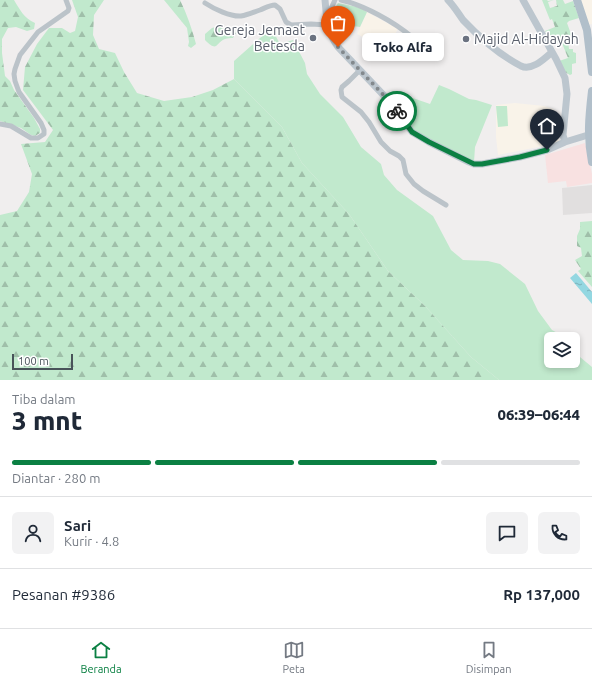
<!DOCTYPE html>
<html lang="id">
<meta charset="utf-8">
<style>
body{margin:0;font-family:Ubuntu,sans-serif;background:#f2f2f3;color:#1f2937;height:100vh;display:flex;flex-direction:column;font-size:15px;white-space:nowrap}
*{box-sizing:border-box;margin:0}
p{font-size:13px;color:#747a83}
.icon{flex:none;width:22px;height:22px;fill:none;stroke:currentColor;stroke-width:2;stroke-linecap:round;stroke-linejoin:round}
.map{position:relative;height:380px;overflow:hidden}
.sheet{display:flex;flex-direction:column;background:#fff;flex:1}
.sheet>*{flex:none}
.tools{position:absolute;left:544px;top:332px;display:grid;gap:8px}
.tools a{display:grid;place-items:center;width:36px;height:36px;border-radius:6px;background:#fff;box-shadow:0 2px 6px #0003;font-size:20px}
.scale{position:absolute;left:12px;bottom:10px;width:61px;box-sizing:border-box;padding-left:4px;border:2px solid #485359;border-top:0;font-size:11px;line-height:14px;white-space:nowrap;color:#485359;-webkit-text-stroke:3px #fff;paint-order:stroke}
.pin{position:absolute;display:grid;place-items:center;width:34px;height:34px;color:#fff;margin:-41px -17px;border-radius:50% 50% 50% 0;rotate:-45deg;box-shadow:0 0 4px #0007}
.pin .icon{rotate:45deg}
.courier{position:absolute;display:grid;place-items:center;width:40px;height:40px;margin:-20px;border:3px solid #0b8043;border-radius:50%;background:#fff;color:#222;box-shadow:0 1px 5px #0007}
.bubble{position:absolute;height:28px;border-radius:6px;background:#fff;box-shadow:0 2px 6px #0003;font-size:13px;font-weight:800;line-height:28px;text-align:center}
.overview em{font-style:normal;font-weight:800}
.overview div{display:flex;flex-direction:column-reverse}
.overview{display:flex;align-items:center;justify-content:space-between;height:68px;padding:0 12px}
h1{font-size:26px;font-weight:800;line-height:30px}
.bar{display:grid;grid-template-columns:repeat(4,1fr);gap:6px 4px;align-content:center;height:48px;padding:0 12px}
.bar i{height:5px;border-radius:3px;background:#e0e1e3}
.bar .selected{background:#0b8043}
.bar p{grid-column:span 4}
.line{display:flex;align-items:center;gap:10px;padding:0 12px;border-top:1px solid #e0e1e3}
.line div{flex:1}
.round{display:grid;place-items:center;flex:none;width:42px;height:42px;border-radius:6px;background:#f2f2f3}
.tabs{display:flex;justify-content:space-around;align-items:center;height:56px;border-top:1px solid #e0e1e3;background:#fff;font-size:11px;color:#747a83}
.tabs a{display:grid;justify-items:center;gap:2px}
.tabs .selected{color:#0b8043}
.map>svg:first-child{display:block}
.commercial{fill:#f9f3e9}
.education{fill:#e1dfdf}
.medical{fill:#f8e1e1}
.grass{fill:#c1e9cd}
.forest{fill:url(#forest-firs)}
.water{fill:url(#water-ripples)}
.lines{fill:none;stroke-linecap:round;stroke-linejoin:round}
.street{stroke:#bbc3c9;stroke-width:5}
.secondary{stroke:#bcc6ce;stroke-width:7}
.primary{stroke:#b1bfca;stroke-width:8}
.done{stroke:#83898d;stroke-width:4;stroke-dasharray:0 7.2}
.route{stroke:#0b8043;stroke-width:5}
.worship-dot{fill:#6b7280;stroke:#fff;stroke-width:1.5}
.labels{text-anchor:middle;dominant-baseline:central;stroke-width:3;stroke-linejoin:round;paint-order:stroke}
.worship-label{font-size:14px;fill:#5b616d;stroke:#fff;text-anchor:end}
</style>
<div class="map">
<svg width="592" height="380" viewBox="0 0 592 380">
<defs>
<pattern id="forest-firs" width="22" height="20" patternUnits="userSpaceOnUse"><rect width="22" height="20" fill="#c1e9cd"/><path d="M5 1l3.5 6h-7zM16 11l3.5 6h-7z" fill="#9fbfa9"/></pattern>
<pattern id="water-ripples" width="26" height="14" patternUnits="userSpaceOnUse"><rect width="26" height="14" fill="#93d7e1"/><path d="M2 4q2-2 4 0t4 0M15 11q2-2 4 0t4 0" fill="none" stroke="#7ab1b9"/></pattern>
</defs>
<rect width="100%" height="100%" fill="#f0eeee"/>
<!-- commercial -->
<path class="commercial" d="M 579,0 L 592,0 L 592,24 L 588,25 Z
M 367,12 L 398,29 L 395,34 L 393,39 L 387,50 L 357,34 Z
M 515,103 L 544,106 L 553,109 L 557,114 L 559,141 L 553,144 L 498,155 L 496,137 L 496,105 Z"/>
<!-- education -->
<path class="education" d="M 592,185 L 592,213 L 563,215 L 562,188 Z"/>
<!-- medical -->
<path class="medical" d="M 585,143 L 592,174 L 592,183 L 567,187 L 566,181 L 548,183 L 545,155 Z"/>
<!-- grass -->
<path class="grass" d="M 338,3 C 348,5 358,6 367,12 L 360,27 L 345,25 L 333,29 C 329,18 332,13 338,3 Z
M 268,31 L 274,33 L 280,44 L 293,40 L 305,63 L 307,74 L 320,94 L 343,117 L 361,147 L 381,164 L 384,175 L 397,190 L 433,216 L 451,250 L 463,260 L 488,261 L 500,264 L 525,284 L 538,311 L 552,330 L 568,339 L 551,339 L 551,361 L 573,361 L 573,348 L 574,352 L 592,367 L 592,380 L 499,380 L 471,357 L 425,306 L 388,271 L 349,214 L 302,163 L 282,127 L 234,79 L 234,61 Z
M 439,85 L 449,89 L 469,99 L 476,100 L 492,105 L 475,147 L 474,162 L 411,129 L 394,100 L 400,95 L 410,97 L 430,104 Z
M 496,106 L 507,106 L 508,126 L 498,127 Z"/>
<!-- forest -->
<path class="forest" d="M 0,0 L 14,0 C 20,10 24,18 35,23 L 34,29 L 27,31 L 16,27 L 8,28 L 2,39 L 2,53 L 5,76 L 10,81 L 14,90 L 34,118 L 40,129 L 40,133 L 35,136 L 31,135 L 21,128 L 0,121 Z
M 72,0 L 104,0 L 94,15 L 93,35 L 99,49 L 115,53 L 124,72 L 137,93 L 164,101 L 192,97 L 213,90 L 234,79 L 282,127 L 302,163 L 349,214 L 388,271 L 425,306 L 471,357 L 499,380 L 0,380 L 0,215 L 17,211 L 29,192 L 32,174 L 21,144 L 45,142 L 53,130 L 23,90 L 25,67 L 37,44 L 49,28 L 62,28 L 70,33 L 75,31 L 78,17 Z
M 164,0 L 180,0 C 187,14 192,29 196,44 L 191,48 L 188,46 L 189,42 L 187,28 Z
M 542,0 L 547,0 L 548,1 L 554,0 L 548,2 L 550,8 L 557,6 L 556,0 L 563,0 L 565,4 L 573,1 L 579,18 L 569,21 L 567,23 L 571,34 L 568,41 L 569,49 L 573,49 L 573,52 L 576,53 L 576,63 L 572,64 L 572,74 L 570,75 L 565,72 L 559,61 L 568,58 L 562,43 L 552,42 L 545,31 L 555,27 L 552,19 L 550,20 Z
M 219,26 C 223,30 230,30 236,33 L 233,38 C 230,38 228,38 225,39 C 215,43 218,53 205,40 L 205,34 L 212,28 Z
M 592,221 L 592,287 L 578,271 L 581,269 L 575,260 L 582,256 L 581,248 L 577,246 L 577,236 L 580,229 L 580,222 Z"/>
<!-- water -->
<path class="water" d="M 576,273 L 592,292 L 592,304 L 570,278 Z"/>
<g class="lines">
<!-- street -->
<path class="street" d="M 341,0 C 364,5 394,22 412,37 C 417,41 421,46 425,50
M 205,3 C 214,9 231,17 241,16 C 248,15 254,12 260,10 C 265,8 270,5 275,5 L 280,9 L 286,22 L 291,25 L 311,24 L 327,25
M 327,17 L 335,0
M 360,70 L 349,81 L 342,87 L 341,90 L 342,97 L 361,112 L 369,122 L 381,142 L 390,151 L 399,156 L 403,160 L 406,174 L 414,184 L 423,191 L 446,205
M 0,124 L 11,126 L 31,138 L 38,138 L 44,134 L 44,130 L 41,123 L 19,92 L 15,81 L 14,74 L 15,69 L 20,55 L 38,32 L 68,11 L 69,8 L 66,0"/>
<!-- secondary -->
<path class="secondary" d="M 325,0 C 327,20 326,30 338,47 L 391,103 L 412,132 L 429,142 L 469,162 L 474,164 L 482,164 L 520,157 L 547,150 L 565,142 L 588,135
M 448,0 C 454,6 458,13 463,20 C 480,38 500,55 521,66 C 532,71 544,59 552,52
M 523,0 L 556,59 L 565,78 L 567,94 L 563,135 L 565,142"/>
<!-- primary -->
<path class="primary" d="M 577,0 L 587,30 L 592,72
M 592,91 C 589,117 587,136 592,162"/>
</g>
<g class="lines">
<!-- done -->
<path class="done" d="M 338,47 L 391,103 L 397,111"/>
<!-- route -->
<path class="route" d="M 397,111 L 412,132 L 429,142 L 474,164 L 482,164 L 520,157 L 547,150"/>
</g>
<!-- markers -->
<g class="worship-dot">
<circle cx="313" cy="38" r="4"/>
<circle cx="466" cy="39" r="4"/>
</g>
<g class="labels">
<!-- worship labels -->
<g class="worship-label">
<text x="305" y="30">Gereja Jemaat<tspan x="305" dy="16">Betesda</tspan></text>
<text x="474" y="39" text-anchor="start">Majid Al-Hidayah</text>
</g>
</g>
</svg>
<div class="tools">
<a><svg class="icon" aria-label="layers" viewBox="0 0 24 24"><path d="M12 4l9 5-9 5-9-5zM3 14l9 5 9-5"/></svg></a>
</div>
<div class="scale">100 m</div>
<div class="pin" style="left:338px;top:47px;background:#ea580c"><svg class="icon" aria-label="bag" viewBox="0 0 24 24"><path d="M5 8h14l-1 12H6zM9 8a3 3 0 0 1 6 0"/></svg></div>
<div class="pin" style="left:547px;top:150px;background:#1f2937"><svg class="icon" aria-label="home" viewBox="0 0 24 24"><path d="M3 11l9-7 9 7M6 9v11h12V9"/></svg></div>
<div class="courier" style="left:397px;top:111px"><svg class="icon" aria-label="bike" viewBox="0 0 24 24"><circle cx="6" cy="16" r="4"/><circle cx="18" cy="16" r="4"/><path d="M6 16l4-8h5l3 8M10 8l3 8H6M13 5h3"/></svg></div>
<div class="bubble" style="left:362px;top:33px;width:82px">Toko Alfa</div>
</div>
<section class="sheet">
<div class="overview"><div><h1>3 mnt</h1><p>Tiba dalam</p></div><em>06:39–06:44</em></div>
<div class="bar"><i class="selected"></i><i class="selected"></i><i class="selected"></i><i></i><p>Diantar · 280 m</p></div>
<div class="line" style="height:72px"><a class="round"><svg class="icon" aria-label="person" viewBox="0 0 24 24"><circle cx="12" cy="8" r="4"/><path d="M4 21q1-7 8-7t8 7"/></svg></a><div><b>Sari</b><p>Kurir · 4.8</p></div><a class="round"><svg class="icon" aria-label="chat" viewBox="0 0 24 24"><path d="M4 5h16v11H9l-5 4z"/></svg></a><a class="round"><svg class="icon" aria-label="phone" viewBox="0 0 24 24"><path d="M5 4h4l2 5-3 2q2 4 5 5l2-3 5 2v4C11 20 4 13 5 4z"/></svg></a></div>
<div class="line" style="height:52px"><div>Pesanan #9386</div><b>Rp 137,000</b></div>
</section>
<nav class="tabs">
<a class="selected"><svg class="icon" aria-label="home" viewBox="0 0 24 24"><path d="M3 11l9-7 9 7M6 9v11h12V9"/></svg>Beranda</a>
<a><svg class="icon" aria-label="map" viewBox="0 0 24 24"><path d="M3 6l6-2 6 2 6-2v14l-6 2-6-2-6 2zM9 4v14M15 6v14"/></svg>Peta</a>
<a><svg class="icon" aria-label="saved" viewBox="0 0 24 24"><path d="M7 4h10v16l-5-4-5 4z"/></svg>Disimpan</a>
</nav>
